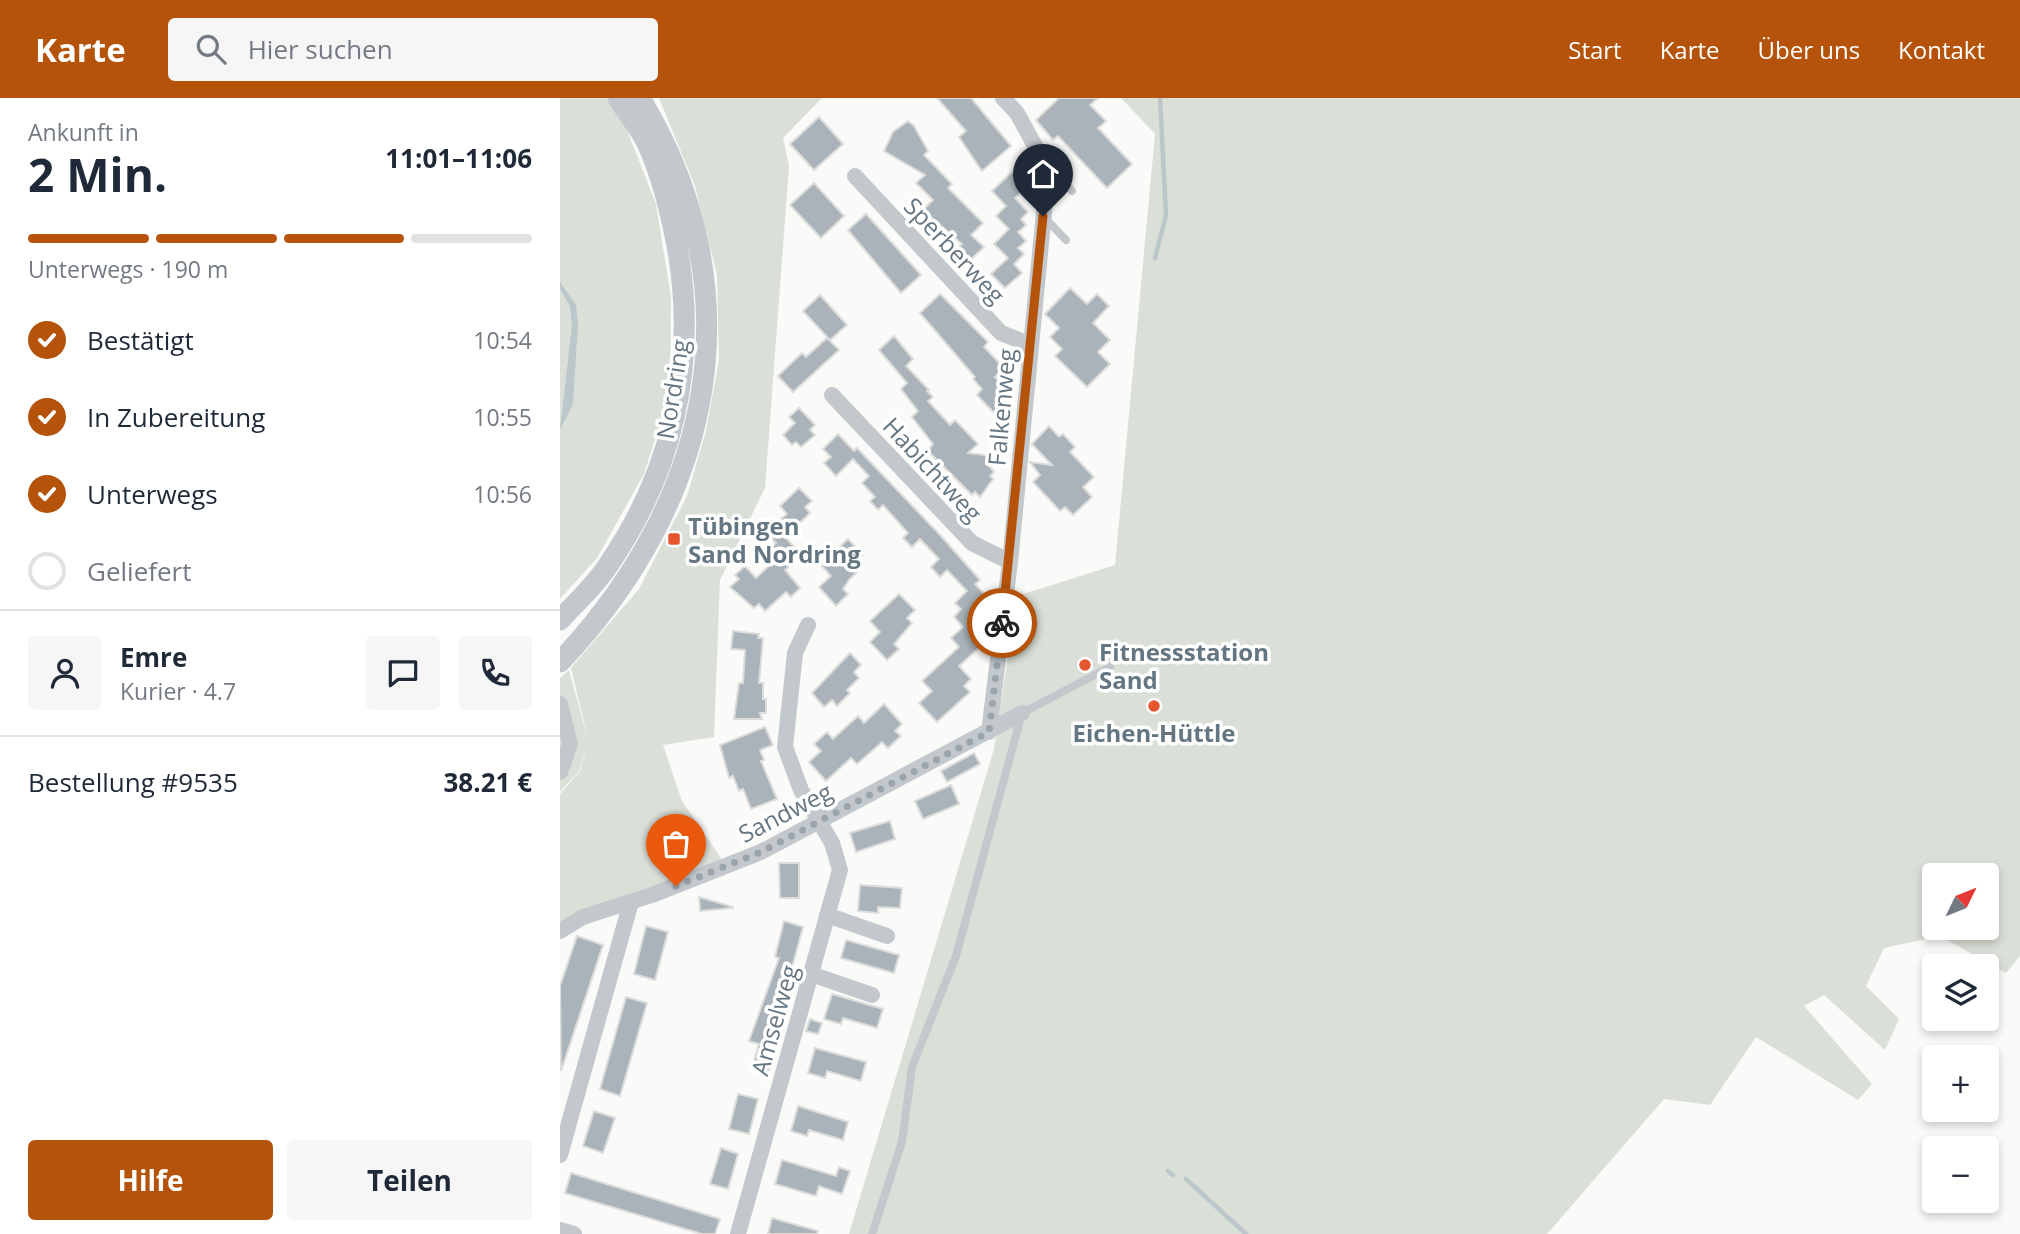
<!DOCTYPE html>
<html lang="de">
<meta charset="utf-8">
<style>
body{margin:0;font-family:"Open Sans",sans-serif;background:#f6f6f7;color:#1f2937;height:100vh;display:flex;flex-direction:column;font-size:26px;white-space:nowrap}
*{box-sizing:border-box;margin:0}
p{font-size:23px;color:#747a83}
.icon{flex:none;width:38px;height:38px;fill:none;stroke:currentColor;stroke-width:2;stroke-linecap:round;stroke-linejoin:round}
.map{position:relative;flex:1;overflow:hidden}
.details{display:flex;flex-direction:column;background:#fff;width:560px}
.details>*{flex:none}
.needle{width:46px;rotate:47deg}
.fabs{position:absolute;left:1362px;top:765px;display:grid;gap:14px}
.fabs a{display:grid;place-items:center;width:77px;height:77px;border-radius:7px;background:#fff;box-shadow:0 4px 10px #0003;font-size:35px}
.pin{position:absolute;display:grid;place-items:center;width:60px;height:60px;color:#fff;margin:-72px -30px;border-radius:50% 50% 50% 0;rotate:-45deg;box-shadow:0 0 7px #0007}
.pin .icon{rotate:45deg}
.courier{position:absolute;display:grid;place-items:center;width:70px;height:70px;margin:-35px;border:5px solid #b45309;border-radius:50%;background:#fff;color:#222;box-shadow:0 2px 9px #0007}
.summary em{font-style:normal;font-weight:700}
.summary div{display:flex;flex-direction:column-reverse}
.summary{display:flex;align-items:center;justify-content:space-between;height:119px;padding:0 28px}
h1{font-size:46px;font-weight:700;line-height:52px}
.bar{display:grid;grid-template-columns:repeat(4,1fr);gap:10px 7px;align-content:center;height:84px;padding:0 28px}
.bar i{height:9px;border-radius:5px;background:#e0e1e3}
.bar .active{background:#b45309}
.bar p{grid-column:span 4}
.line{display:flex;align-items:center;gap:18px;padding:0 28px;border-top:2px solid #e0e1e3}
.line div{flex:1}
.round{display:grid;place-items:center;flex:none;width:74px;height:74px;border-radius:7px;background:#f6f6f7}
ol{padding:0 28px;list-style:none}
li{display:flex;align-items:center;gap:21px;height:77px}
li p{margin-inline-start:auto}
li .icon{padding:7px;border-radius:50%;background:#b45309;color:#fff;stroke-width:4}
li:last-child{color:#747a83}
li i{width:38px;height:38px;border:4px solid #e0e1e3;border-radius:50%}
.cta{display:flex;gap:14px;margin-top:auto;padding:14px 28px}
.cta a{flex:1;height:80px;border-radius:7px;background:#b45309;color:#fff;font-size:28px;font-weight:700;line-height:80px;text-align:center}
.cta a+a{background:#f6f6f7;color:#1f2937}
header{display:flex;align-items:center;gap:42px;box-sizing:border-box;height:98px;padding:0 35px;background:#b45309;color:#fff}
header strong{font-size:33px}
nav{display:flex;gap:38px;margin-inline-start:auto;font-size:24px}
.search{width:490px;height:63px;background:#f6f6f7;display:flex;align-items:center;gap:18px;box-sizing:border-box;padding:0 24px;border-radius:7px;color:#747a83;font-size:26px}
main{display:flex;flex:1;min-height:0}
.map>svg:first-child{display:block}
.green{fill:#dadfd7;fill-rule:evenodd}
.water{fill:#bbc7cb}
.lines{fill:none;stroke-linecap:round;stroke-linejoin:round}
.stream{stroke:#bbc7cb;stroke-width:4.5}
.building{fill:#aab3b9;stroke:#dcdcda;stroke-width:2}
.service{stroke:#c3c8cc;stroke-width:8}
.minor{stroke:#c3c8cc;stroke-width:16}
.tertiary{stroke:#c3c8cc;stroke-width:21}
.done{stroke:#99a4ac;stroke-width:7;stroke-dasharray:0 12.6}
.route{stroke:#b45309;stroke-width:9}
.poi-dot{fill:#e4572e;stroke:#fff;stroke-width:2.5}
.labels{text-anchor:middle;dominant-baseline:central;stroke-width:7;stroke-linejoin:round;paint-order:stroke}
.street-label{font-size:24px;fill:#657683;stroke:#fff}
.poi-label{font-size:24px;font-weight:bold;fill:#657683;stroke:#fff;text-anchor:start}
</style>
<header>
<strong>Karte</strong>
<div class="search"><svg class="icon" aria-label="search" viewBox="0 0 24 24"><circle cx="10" cy="10" r="6"/><path d="M15 15l6 6"/></svg>Hier suchen</div>
<nav><a>Start</a><a>Karte</a><a>Über uns</a><a>Kontakt</a></nav>
</header>
<main>
<section class="details">
<div class="summary"><div><h1>2 Min.</h1><p>Ankunft in</p></div><em>11:01–11:06</em></div>
<div class="bar"><i class="active"></i><i class="active"></i><i class="active"></i><i></i><p>Unterwegs · 190 m</p></div>
<ol>
<li><svg class="icon" aria-label="check" viewBox="0 0 24 24"><path d="M5 12l5 5 9-10"/></svg>Bestätigt<p>10:54</p></li>
<li><svg class="icon" aria-label="check" viewBox="0 0 24 24"><path d="M5 12l5 5 9-10"/></svg>In Zubereitung<p>10:55</p></li>
<li><svg class="icon" aria-label="check" viewBox="0 0 24 24"><path d="M5 12l5 5 9-10"/></svg>Unterwegs<p>10:56</p></li>
<li><i></i>Geliefert</li>
</ol>
<div class="line" style="height:126px"><a class="round"><svg class="icon" aria-label="person" viewBox="0 0 24 24"><circle cx="12" cy="8" r="4"/><path d="M4 21q1-7 8-7t8 7"/></svg></a><div><b>Emre</b><p>Kurier · 4.7</p></div><a class="round"><svg class="icon" aria-label="chat" viewBox="0 0 24 24"><path d="M4 5h16v11H9l-5 4z"/></svg></a><a class="round"><svg class="icon" aria-label="phone" viewBox="0 0 24 24"><path d="M5 4h4l2 5-3 2q2 4 5 5l2-3 5 2v4C11 20 4 13 5 4z"/></svg></a></div>
<div class="line" style="height:91px"><div>Bestellung #9535</div><b>38.21 €</b></div>
<div class="cta"><a>Hilfe</a><a>Teilen</a></div>
</section>
<div class="map">
<svg width="1460" height="1136" viewBox="0 0 1460 1136">
<rect width="100%" height="100%" fill="#fafaf8"/>
<!-- green -->
<path class="green" d="M 0,0 L 46,0 L 65,27 L 96,106 L 111,199 L 110,295 L 84,376 L 37,460 L 0,501 Z
M 99,0 L 262,0 L 223,40 L 229,68 L 205,390 L 160,482 L 154,639 L 103,647 L 122,703 L 163,763 L 0,831 L 0,696 L 20,673 L 28,646 L 19,673 L 0,694 L 0,580 L 9,572 L 29,645 L 11,570 L 79,491 L 127,398 L 146,333 L 159,262 L 157,177 L 135,88 Z
M 561,0 L 1460,0 L 1460,858 L 1446,875 L 1380,838 L 1324,850 L 1306,888 L 1339,921 L 1325,952 L 1264,897 L 1244,908 L 1312,986 L 1298,1002 L 1196,939 L 1150,1007 L 1104,1001 L 987,1136 L 289,1136 L 434,651 L 457,498 L 555,467 L 595,36 ZM 1374,777 L 1426,777 L 1426,830 L 1374,830 Z"/>
<!-- water -->
<path class="water" d="M 0,184 L 16,207 L 18,226 L 13,306 L 0,332 L 12,227 L 10,208 L 0,191 Z"/>
<g class="lines">
<!-- stream -->
<path class="stream" d="M 595,160 L 606,117 L 600,0
M 608,1073 L 613,1077
M 626,1081 L 686,1136"/>
</g>
<!-- building -->
<path class="building" d="M 377,0 L 411,0 L 451,48 L 422,73 L 399,39 L 406,33 Z
M 499,0 L 538,0 L 530,7 L 546,23 L 538,30 L 572,66 L 547,90 L 498,38 L 493,42 L 476,22 Z
M 259,19 L 283,46 L 254,72 L 230,46 Z
M 348,23 L 354,28 L 368,53 L 364,57 L 392,86 L 388,90 L 423,125 L 411,137 L 424,149 L 406,166 L 394,154 L 402,146 L 363,112 L 373,102 L 356,85 L 365,77 L 324,53 L 333,34 Z
M 452,74 L 467,89 L 455,100 L 468,114 L 461,121 L 466,127 L 458,134 L 466,143 L 458,150 L 464,156 L 454,166 L 462,175 L 445,190 L 431,176 L 448,160 L 434,146 L 449,131 L 436,118 L 446,108 L 432,93 Z
M 254,85 L 284,118 L 261,140 L 230,107 Z
M 306,116 L 361,177 L 341,195 L 288,132 Z
M 510,190 L 527,206 L 537,196 L 549,208 L 533,225 L 550,242 L 538,254 L 550,266 L 527,289 L 495,258 L 502,251 L 490,239 L 499,230 L 485,216 Z
M 380,196 L 428,244 L 424,249 L 444,270 L 435,279 L 447,292 L 442,297 L 449,304 L 436,317 L 417,297 L 422,291 L 413,281 L 415,279 L 360,215 Z
M 260,197 L 287,227 L 270,242 L 243,213 Z
M 334,238 L 353,261 L 346,268 L 369,292 L 367,293 L 373,299 L 368,303 L 390,327 L 395,322 L 418,346 L 408,355 L 441,359 L 430,369 L 434,374 L 430,378 L 433,381 L 420,399 L 415,394 L 412,397 L 368,353 L 373,346 L 352,319 L 358,313 L 341,291 L 347,285 L 319,252 Z
M 267,240 L 279,252 L 233,294 L 218,278 L 242,255 L 246,259 Z
M 239,310 L 255,327 L 250,332 L 255,337 L 241,349 L 236,344 L 232,347 L 223,337 L 235,325 L 229,319 Z
M 489,328 L 499,339 L 503,336 L 515,349 L 510,354 L 534,379 L 523,389 L 532,399 L 513,417 L 505,409 L 500,413 L 473,384 L 480,377 L 470,364 L 492,367 L 472,346 Z
M 278,336 L 294,353 L 297,350 L 380,437 L 420,482 L 415,486 L 427,499 L 420,506 L 425,512 L 413,524 L 423,535 L 416,542 L 421,548 L 399,568 L 411,581 L 404,588 L 410,594 L 377,624 L 359,605 L 372,593 L 362,583 L 399,549 L 391,540 L 403,529 L 394,519 L 401,511 L 395,505 L 407,493 L 387,472 L 380,479 L 371,469 L 379,461 L 360,441 L 352,449 L 343,440 L 348,435 L 323,407 L 318,412 L 310,403 L 315,399 L 302,385 L 309,378 L 293,361 L 276,378 L 264,365 L 271,359 L 263,351 Z
M 239,390 L 252,403 L 245,409 L 250,415 L 225,439 L 236,451 L 229,458 L 234,464 L 225,472 L 240,490 L 231,499 L 226,494 L 205,513 L 199,506 L 194,510 L 170,489 L 179,481 L 175,477 L 185,468 L 196,480 L 212,465 L 204,456 L 216,445 L 206,434 L 227,416 L 220,408 Z
M 288,441 L 303,457 L 296,464 L 301,470 L 289,482 L 283,491 L 288,496 L 276,508 L 259,489 L 271,478 L 261,467 Z
M 339,496 L 355,512 L 347,520 L 352,525 L 334,546 L 339,551 L 327,562 L 310,544 L 320,534 L 310,523 Z
M 173,533 L 199,536 L 198,540 L 203,540 L 199,585 L 203,585 L 203,601 L 206,601 L 206,615 L 200,615 L 202,621 L 174,621 L 179,585 L 183,585 L 185,552 L 171,551 Z
M 290,555 L 301,567 L 294,574 L 299,580 L 287,592 L 290,595 L 277,608 L 272,602 L 264,609 L 252,595 Z
M 529,558 L 535,568 L 522,576 L 516,565 Z
M 324,606 L 342,626 L 335,633 L 341,638 L 328,650 L 322,644 L 297,666 L 291,660 L 266,683 L 249,664 L 261,653 L 254,646 L 267,634 L 273,641 L 298,618 L 304,625 Z
M 205,629 L 213,647 L 200,652 L 204,662 L 201,663 L 217,701 L 191,711 L 183,691 L 179,693 L 173,678 L 169,680 L 160,647 Z
M 414,655 L 420,666 L 387,684 L 381,673 Z
M 391,687 L 399,706 L 363,721 L 355,703 Z
M 330,723 L 335,741 L 296,754 L 290,735 Z
M 219,765 L 239,765 L 239,800 L 220,800 Z
M 300,787 L 342,790 L 340,810 L 318,809 L 318,815 L 298,813 Z
M 139,799 L 173,809 L 173,810 L 140,813 Z
M 224,823 L 243,829 L 228,884 L 232,885 L 214,938 L 219,939 L 208,975 L 192,970 L 199,946 L 189,943 L 219,860 L 215,859 Z
M 86,828 L 108,834 L 95,882 L 74,876 Z
M 17,838 L 43,847 L 1,973 L 0,888 Z
M 286,842 L 339,857 L 334,875 L 281,860 Z
M 272,896 L 323,911 L 317,930 L 283,920 L 281,926 L 264,921 Z
M 66,899 L 87,905 L 60,998 L 40,991 Z
M 250,921 L 262,925 L 258,936 L 246,933 Z
M 255,950 L 306,964 L 301,983 L 267,973 L 265,980 L 248,975 Z
M 178,996 L 198,1001 L 189,1036 L 169,1031 Z
M 238,1008 L 288,1024 L 283,1042 L 249,1032 L 247,1038 L 231,1033 Z
M 34,1013 L 55,1020 L 43,1055 L 23,1048 Z
M 161,1050 L 178,1056 L 168,1091 L 150,1086 Z
M 222,1062 L 276,1078 L 279,1069 L 290,1073 L 282,1096 L 259,1088 L 256,1098 L 215,1086 Z
M 11,1075 L 160,1121 L 155,1136 L 142,1136 L 5,1095 Z
M 212,1120 L 258,1133 L 257,1136 L 208,1136 Z"/>
<g class="lines">
<!-- service -->
<path class="service" d="M 483,61 L 512,93
M 484,119 L 506,142
M 312,1136 L 342,1044 L 352,969 L 396,858 L 462,615 L 550,569"/>
<!-- minor -->
<path class="minor" d="M 295,78 L 441,235 L 469,246
M 272,297 L 412,445 L 450,464
M 0,606 L 10,646 L 0,674
M 429,634 L 450,464 L 485,104 L 481,59 L 457,15 L 443,0
M 267,817 L 327,838
M 0,833 L 23,819 L 92,797 L 201,754 L 462,615
M 251,876 L 312,897
M 0,1057 L 71,804
M 0,1132 L 14,1136
M 178,1136 L 280,772 L 272,745 L 241,692 L 225,649 L 235,555 L 248,527"/>
<!-- tertiary -->
<path class="tertiary" d="M 0,522 C 16,504 36,487 49,466 C 116,367 138,258 116,142 C 109,109 101,75 87,45 C 79,29 67,15 58,0
M 0,564 C 152,403 198,196 80,0"/>
</g>
<g class="lines">
<!-- done -->
<path class="done" d="M 116,788 L 201,754 L 429,634 L 442,525"/>
<!-- route -->
<path class="route" d="M 442,525 L 483,118"/>
</g>
<!-- markers -->
<g class="poi-dot">
<rect x="107" y="434" width="14" height="14" rx="3.5"/>
<circle cx="525" cy="567" r="7"/>
<circle cx="594" cy="608" r="7"/>
</g>
<g class="labels">
<!-- street labels -->
<g class="street-label">
<text transform="translate(395 152) rotate(47)">Sperberweg</text>
<text transform="translate(112 291) rotate(-81)">Nordring</text>
<text transform="translate(441 309) rotate(-85)">Falkenweg</text>
<text transform="translate(373 371) rotate(47)">Habichtweg</text>
<text transform="translate(225 714) rotate(-27)">Sandweg</text>
<text transform="translate(214 922) rotate(-74)">Amselweg</text>
</g>
<!-- poi labels -->
<g class="poi-label">
<text x="128" y="427">Tübingen<tspan x="128" dy="28">Sand Nordring</tspan></text>
<text x="539" y="553">Fitnessstation<tspan x="539" dy="28">Sand</tspan></text>
<text x="594" y="634" text-anchor="middle">Eichen-Hüttle</text>
</g>
</g>
</svg>
<div class="fabs">
<a><svg class="needle" viewBox="-14 -14 28 28"><path d="M0-13l5 13h-10z" fill="#e53935"/><path d="M0 13l5-13h-10z" fill="#747a83"/></svg></a>
<a><svg class="icon" aria-label="layers" viewBox="0 0 24 24"><path d="M12 4l9 5-9 5-9-5zM3 14l9 5 9-5"/></svg></a>
<a>+</a>
<a>−</a>
</div>
<div class="pin" style="left:116px;top:788px;background:#ea580c"><svg class="icon" aria-label="bag" viewBox="0 0 24 24"><path d="M5 8h14l-1 12H6zM9 8a3 3 0 0 1 6 0"/></svg></div>
<div class="pin" style="left:483px;top:118px;background:#1f2937"><svg class="icon" aria-label="home" viewBox="0 0 24 24"><path d="M3 11l9-7 9 7M6 9v11h12V9"/></svg></div>
<div class="courier" style="left:442px;top:525px"><svg class="icon" aria-label="bike" viewBox="0 0 24 24"><circle cx="6" cy="16" r="4"/><circle cx="18" cy="16" r="4"/><path d="M6 16l4-8h5l3 8M10 8l3 8H6M13 5h3"/></svg></div>
</div>
</main>
